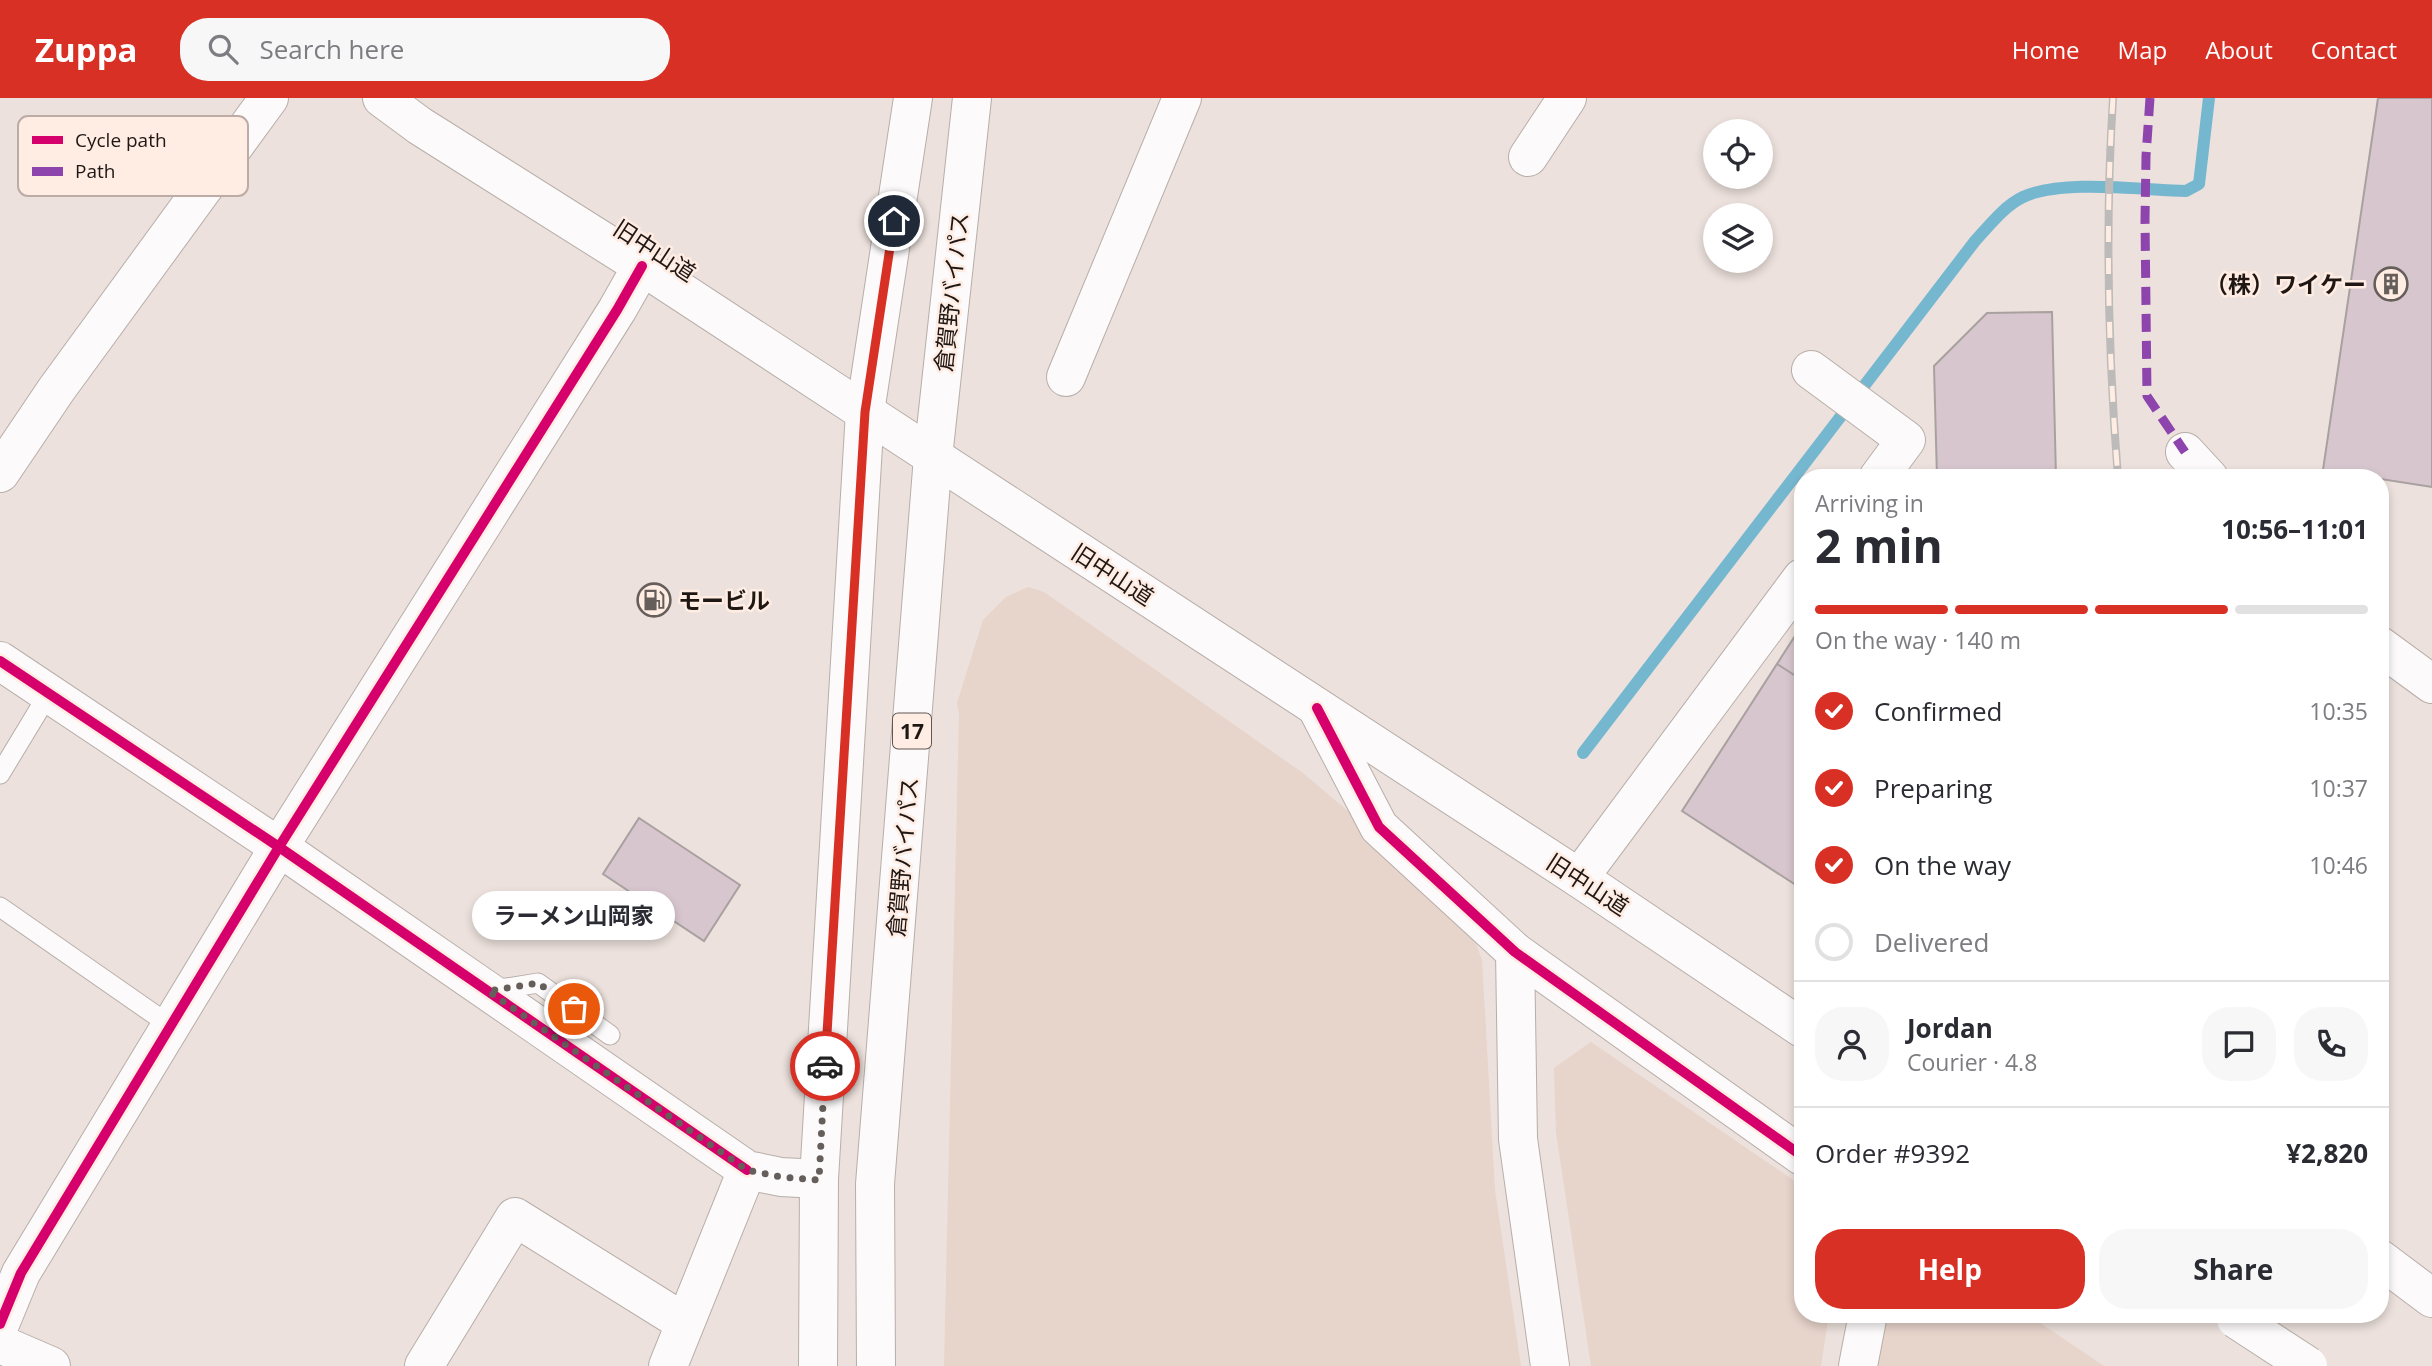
<!DOCTYPE html>
<meta charset="utf-8">
<style>
body{margin:0;font-family:"Open Sans","Noto Sans JP",sans-serif;background:#f7f7f7;color:#2b2b33;height:100vh;display:flex;flex-direction:column;font-size:26px;white-space:nowrap}
*{box-sizing:border-box;margin:0}
p{font-size:23px;color:#7c7c81}
.icon{flex:none;width:38px;height:38px;fill:none;stroke:currentColor;stroke-width:2;stroke-linecap:round;stroke-linejoin:round}
.map{position:relative;flex:1;overflow:hidden}
.sheet{position:absolute;left:1794px;top:371px;width:595px;height:854px;display:flex;flex-direction:column;background:#fff;border-radius:28px;box-shadow:0 4px 10px #0003}
.sheet>*{flex:none}
.controls{position:absolute;left:1703px;top:21px;display:grid;gap:14px}
.controls a{display:grid;place-items:center;width:70px;height:70px;border-radius:50%;background:#fff;box-shadow:0 4px 10px #0003;font-size:35px}
.pin{position:absolute;display:grid;place-items:center;width:60px;height:60px;color:#fff;margin:-30px;border:4px solid #fff;border-radius:50%;box-shadow:0 2px 7px #0007}
.courier{position:absolute;display:grid;place-items:center;width:70px;height:70px;margin:-35px;border:5px solid #d93025;border-radius:50%;background:#fff;color:#222;box-shadow:0 2px 9px #0007}
.bubble{position:absolute;height:49px;border-radius:24px;background:#fff;box-shadow:0 4px 10px #0003;font-size:23px;font-weight:700;line-height:49px;text-align:center}
.overview em{font-style:normal;font-weight:700}
.overview div{display:flex;flex-direction:column-reverse}
.overview{display:flex;align-items:center;justify-content:space-between;height:119px;padding:0 21px}
h1{font-size:46px;font-weight:700;line-height:52px}
.bar{display:grid;grid-template-columns:repeat(4,1fr);gap:10px 7px;align-content:center;height:84px;padding:0 21px}
.bar i{height:9px;border-radius:5px;background:#e1e1e2}
.bar .selected{background:#d93025}
.bar p{grid-column:span 4}
.line{display:flex;align-items:center;gap:18px;padding:0 21px;border-top:2px solid #e1e1e2}
.line div{flex:1}
.round{display:grid;place-items:center;flex:none;width:74px;height:74px;border-radius:28px;background:#f7f7f7}
ol{padding:0 21px;list-style:none}
li{display:flex;align-items:center;gap:21px;height:77px}
li p{margin-inline-start:auto}
li .icon{padding:7px;border-radius:50%;background:#d93025;color:#fff;stroke-width:4}
li:last-child{color:#7c7c81}
li i{width:38px;height:38px;border:4px solid #e1e1e2;border-radius:50%}
.button{display:flex;gap:14px;margin-top:auto;padding:14px 21px}
.button a{flex:1;height:80px;border-radius:28px;background:#d93025;color:#fff;font-size:28px;font-weight:700;line-height:80px;text-align:center}
.button a+a{background:#f7f7f7;color:#2b2b33}
header{display:flex;align-items:center;gap:42px;box-sizing:border-box;height:98px;padding:0 35px;background:#d93025;color:#fff}
header strong{font-size:33px}
nav{display:flex;gap:38px;margin-inline-start:auto;font-size:24px}
.search{width:490px;height:63px;background:#f7f7f7;display:flex;align-items:center;gap:18px;box-sizing:border-box;padding:0 24px;border-radius:28px;color:#7c7c81;font-size:26px}
.map>svg:first-child{display:block}
.built{fill:#e7d4cb}
.lines{fill:none;stroke-linecap:round;stroke-linejoin:round}
.stream{stroke:#76b7d0;stroke-width:12}
.building{fill:#d8c6ce;stroke:#a8a1a0;stroke-width:2}
.service-casing{stroke:#b7aeaa;stroke-width:21}
.minor-casing{stroke:#b7aeaa;stroke-width:40}
.tertiary-casing{stroke:#b7aeaa;stroke-width:40}
.secondary-casing{stroke:#b7aeaa;stroke-width:40}
.trunk-casing{stroke:#b7aeaa;stroke-width:40}
.service{stroke:#fcfafa;stroke-width:19}
.minor{stroke:#fcfafa;stroke-width:38}
.tertiary{stroke:#fcfafa;stroke-width:38}
.secondary{stroke:#fcfafa;stroke-width:38}
.trunk{stroke:#fcfafa;stroke-width:38}
.rail-casing{stroke:#bdbbba;stroke-width:8}
.rail{stroke:#ffece3;stroke-width:5;stroke-dasharray:16;stroke-linecap:butt}
.secondary-bridge-casing{stroke:#b7aeaa;stroke-width:40;stroke-linecap:butt}
.secondary-bridge{stroke:#fcfafa;stroke-width:38}
.quiet{stroke:#8e44ad;stroke-width:9;stroke-dasharray:18 9;stroke-linecap:butt}
.cycleway-casing{stroke:#ffece3;stroke-width:15}
.cycleway{stroke:#d6006c;stroke-width:10}
.done{stroke:#665e5a;stroke-width:7;stroke-dasharray:0 12.6}
.route{stroke:#d93025;stroke-width:9}
.labels{text-anchor:middle;dominant-baseline:central;stroke-width:5;stroke-linejoin:round;paint-order:stroke}
.shield{fill:#ffece3;stroke:#625752;stroke-width:2}
.shield-label{font-size:21px;font-weight:bold;fill:#1e1714}
.street-label{font-size:23px;fill:#1e1714;stroke:#ffece3}
.poi-label{font-size:23px;font-weight:bold;fill:#1e1714;stroke:#ffece3;text-anchor:end}
.key{fill:#ffece3;stroke:#bcaca5;stroke-width:2}
.key-label{font-size:19px;fill:#1e1714}
</style>
<header>
<strong>Zuppa</strong>
<div class="search"><svg class="icon" aria-label="search" viewBox="0 0 24 24"><circle cx="10" cy="10" r="6"/><path d="M15 15l6 6"/></svg>Search here</div>
<nav><a>Home</a><a>Map</a><a>About</a><a>Contact</a></nav>
</header>
<div class="map">
<svg width="2432" height="1268" viewBox="0 0 2432 1268">
<rect width="100%" height="100%" fill="#ece1dc"/>
<!-- built -->
<path class="built" d="M 1028,489 L 1044,494 L 1303,675 L 1370,732 L 1468,824 L 1482,862 L 1495,1092 L 1521,1268 L 944,1268 L 959,616 L 957,605 L 983,522 L 1006,499 Z
M 1591,944 L 1802,1088 L 1802,1216 L 1829,1216 L 1821,1268 L 1591,1268 L 1556,1034 L 1554,970 Z
M 1883,1216 L 2027,1216 L 2104,1268 L 1875,1268 Z"/>
<g class="lines">
<!-- stream -->
<path class="stream" d="M 1583,655 L 1975,143 C 1989,128 2004,108 2023,99 C 2062,81 2142,92 2186,93 L 2199,86 L 2209,0"/>
</g>
<!-- building -->
<path class="building" d="M 2378,0 L 2432,0 L 2432,389 L 2323,372 Z
M 2052,214 L 2056,380 L 1937,380 L 1934,268 L 1987,215 Z
M 1802,527 L 1802,582 L 1777,566 Z
M 1777,566 L 1802,582 L 1802,791 L 1682,713 Z
M 639,720 L 740,787 L 704,843 L 603,776 Z"/>
<g class="lines">
<defs>
<path id="service" d="M 0,676 L 49,595
M 0,809 L 171,928
M 488,893 L 538,885 L 610,937"/>
<path id="minor" d="M 1528,59 L 1567,0
M 1811,272 L 1906,342 L 1878,380
M 1066,279 L 1182,0
M 2185,354 L 2209,380
M 0,375 L 56,292 L 269,0
M 2380,548 L 2432,586
M 0,563 L 279,749 L 747,1072
M 1317,610 L 1379,729 L 1515,854 L 1802,1058
M 1579,780 L 1802,480
M 2380,1161 L 2432,1200
M 0,1226 L 21,1175 L 279,749 L 617,212 L 642,168
M 0,1246 L 51,1268
M 424,1268 L 515,1119 L 685,1225
M 668,1268 L 747,1072 L 781,1079 L 819,1081"/>
<path id="tertiary" d="M 382,0 L 420,28 L 642,168 L 865,314
M 1515,854 L 1518,1041 L 1550,1268
M 1858,1268 L 1868,1216"/>
<path id="secondary" d="M 865,314 L 1579,780 L 1802,930"/>
<path id="trunk" d="M 818,1268 L 819,1081 L 865,314 L 913,0
M 876,1268 L 875,1086 L 933,359 L 972,0"/>
</defs>
<!-- service casing -->
<use href="#service" class="service-casing"/>
<!-- minor casing -->
<use href="#minor" class="minor-casing"/>
<!-- tertiary casing -->
<use href="#tertiary" class="tertiary-casing"/>
<!-- secondary casing -->
<use href="#secondary" class="secondary-casing"/>
<!-- trunk casing -->
<use href="#trunk" class="trunk-casing"/>
<!-- service -->
<use href="#service" class="service"/>
<!-- minor -->
<use href="#minor" class="minor"/>
<!-- tertiary -->
<use href="#tertiary" class="tertiary"/>
<!-- secondary -->
<use href="#secondary" class="secondary"/>
<!-- trunk -->
<use href="#trunk" class="trunk"/>
<defs>
<path id="rail" d="M 2113,0 C 2105,126 2108,254 2118,380
M 2261,1216 L 2278,1268"/>
</defs>
<!-- rail casing -->
<use href="#rail" class="rail-casing"/>
<!-- rail -->
<use href="#rail" class="rail"/>
<defs>
<path id="secondary-bridge" d="M 2236,1221 L 2308,1268"/>
</defs>
<!-- secondary-bridge casing -->
<use href="#secondary-bridge" class="secondary-bridge-casing"/>
<!-- secondary-bridge -->
<use href="#secondary-bridge" class="secondary-bridge"/>
<!-- quiet -->
<path class="quiet" d="M 2150,0 L 2146,58 L 2145,122 L 2147,298 L 2185,354"/>
<defs>
<path id="cycleway" d="M 0,563 L 279,749 L 747,1072
M 1317,610 L 1379,729 L 1515,854 L 1802,1058
M 0,1226 L 21,1175 L 279,749 L 617,212 L 642,168"/>
</defs>
<!-- cycleway casing -->
<use href="#cycleway" class="cycleway-casing"/>
<!-- cycleway -->
<use href="#cycleway" class="cycleway"/>
</g>
<g class="lines">
<!-- done -->
<path class="done" d="M 574,911 L 538,885 L 488,893 L 747,1072 L 781,1079 L 819,1082 L 825,968"/>
<!-- route -->
<path class="route" d="M 825,968 L 865,314 L 894,123"/>
</g>
<!-- icons -->
<defs>
<symbol id="building-ring" viewBox="-11 -11 22 22"><circle r="9.5" fill="#ffece3" stroke="#665e5a" stroke-width="1.5"/><path d="M-4-6H4V6H1V3H-1V6H-4ZM-2.5-4.3h1.7v1.8h-1.7ZM.8-4.3h1.7v1.8H.8ZM-2.5-1h1.7V.8h-1.7ZM.8-1h1.7V.8H.8Z" fill="#665e5a"/></symbol>
<symbol id="fuel-ring" viewBox="-11 -11 22 22"><circle r="9.5" fill="#ffece3" stroke="#665e5a" stroke-width="1.5"/><path d="M-5.5-6h7V0h2V4h1.3V-2.5L3-4.5l.8-.8L6-3V5H2.5V1h-1V6h-7ZM-4.2-4.7v3.2H.2V-4.7Z" fill="#665e5a"/></symbol>
</defs>
<g fill-rule="evenodd">
<use href="#building-ring" x="2372" y="167" width="38" height="38"/>
<use href="#fuel-ring" x="635" y="483" width="38" height="38"/>
</g>
<g class="labels">
<!-- shield labels -->
<rect class="shield" x="893" y="615.5" width="38" height="35" rx="5"/>
<g class="shield-label">
<text x="912" y="633">17</text>
</g>
<!-- street labels -->
<g class="street-label">
<text transform="translate(655 152) rotate(33)">旧中山道</text>
<text transform="translate(951 194) rotate(-84)">倉賀野バイパス</text>
<text transform="translate(1113 476) rotate(33)">旧中山道</text>
<text transform="translate(902 759) rotate(-85)">倉賀野バイパス</text>
<text transform="translate(1588 786) rotate(33)">旧中山道</text>
</g>
<!-- poi labels -->
<g class="poi-label">
<text x="2366" y="186">（株）ワイケー</text>
<text x="678" y="502" text-anchor="start">モービル</text>
</g>
</g>
<!-- legend -->
<rect x="18" y="18" width="230" height="80" rx="10" class="key"/>
<rect x="32" y="38" width="31" height="8" fill="#d6006c"/>
<rect x="32" y="69" width="31" height="9" fill="#8e44ad"/>
<g class="key-label">
<text x="75" y="49">Cycle path</text>
<text x="75" y="80">Path</text>
</g>
</svg>
<div class="controls">
<a><svg class="icon" aria-label="locate" viewBox="0 0 24 24"><circle cx="12" cy="12" r="6"/><path d="M12 2v4M12 18v4M2 12h4M18 12h4"/></svg></a>
<a><svg class="icon" aria-label="layers" viewBox="0 0 24 24"><path d="M12 4l9 5-9 5-9-5zM3 14l9 5 9-5"/></svg></a>
</div>
<div class="pin" style="left:574px;top:911px;background:#ea580c"><svg class="icon" aria-label="bag" viewBox="0 0 24 24"><path d="M5 8h14l-1 12H6zM9 8a3 3 0 0 1 6 0"/></svg></div>
<div class="pin" style="left:894px;top:123px;background:#1f2937"><svg class="icon" aria-label="home" viewBox="0 0 24 24"><path d="M3 11l9-7 9 7M6 9v11h12V9"/></svg></div>
<div class="courier" style="left:825px;top:968px"><svg class="icon" aria-label="car" viewBox="0 0 24 24"><path d="M5 17H2v-5l4-1 3-4h7l3 4 3 1v5h-3M9 17h6M6 11h13"/><circle cx="7" cy="17" r="2"/><circle cx="17" cy="17" r="2"/></svg></div>
<div class="bubble" style="left:472px;top:793px;width:203px">ラーメン山岡家</div>
<section class="sheet">
<div class="overview"><div><h1>2 min</h1><p>Arriving in</p></div><em>10:56–11:01</em></div>
<div class="bar"><i class="selected"></i><i class="selected"></i><i class="selected"></i><i></i><p>On the way · 140 m</p></div>
<ol>
<li><svg class="icon" aria-label="check" viewBox="0 0 24 24"><path d="M5 12l5 5 9-10"/></svg>Confirmed<p>10:35</p></li>
<li><svg class="icon" aria-label="check" viewBox="0 0 24 24"><path d="M5 12l5 5 9-10"/></svg>Preparing<p>10:37</p></li>
<li><svg class="icon" aria-label="check" viewBox="0 0 24 24"><path d="M5 12l5 5 9-10"/></svg>On the way<p>10:46</p></li>
<li><i></i>Delivered</li>
</ol>
<div class="line" style="height:126px"><a class="round"><svg class="icon" aria-label="person" viewBox="0 0 24 24"><circle cx="12" cy="8" r="4"/><path d="M4 21q1-7 8-7t8 7"/></svg></a><div><b>Jordan</b><p>Courier · 4.8</p></div><a class="round"><svg class="icon" aria-label="chat" viewBox="0 0 24 24"><path d="M4 5h16v11H9l-5 4z"/></svg></a><a class="round"><svg class="icon" aria-label="phone" viewBox="0 0 24 24"><path d="M5 4h4l2 5-3 2q2 4 5 5l2-3 5 2v4C11 20 4 13 5 4z"/></svg></a></div>
<div class="line" style="height:91px"><div>Order #9392</div><b>¥2,820</b></div>
<div class="button"><a>Help</a><a>Share</a></div>
</section>
</div>
